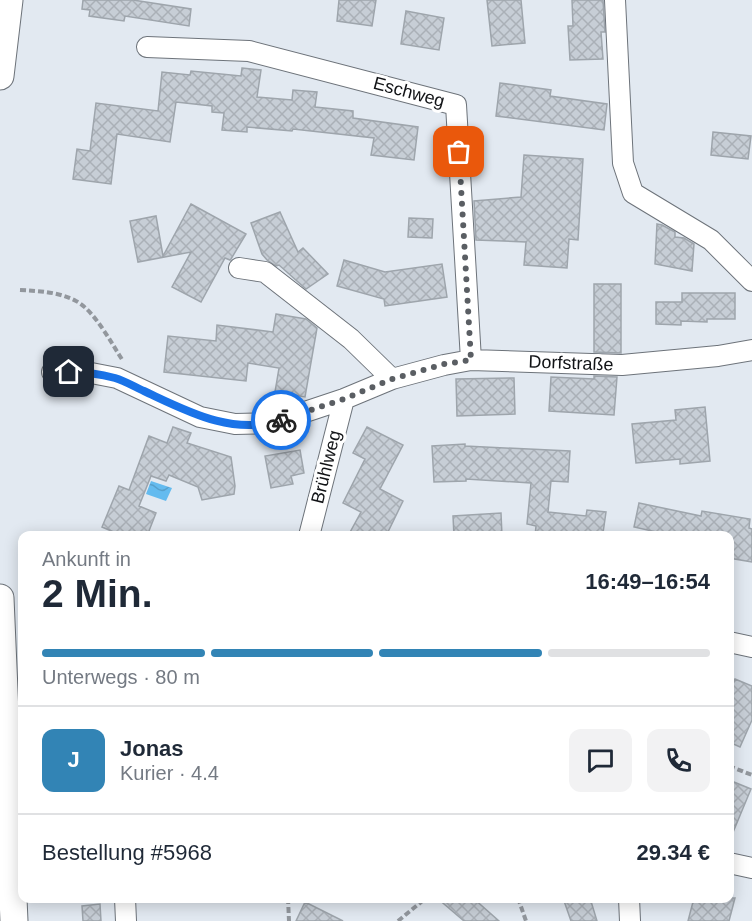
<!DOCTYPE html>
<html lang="de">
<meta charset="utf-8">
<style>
body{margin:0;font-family:Helvetica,sans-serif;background:#f2f2f3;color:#1f2937;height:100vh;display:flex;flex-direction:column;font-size:22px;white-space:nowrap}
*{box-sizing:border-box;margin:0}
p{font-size:20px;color:#747a83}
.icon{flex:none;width:33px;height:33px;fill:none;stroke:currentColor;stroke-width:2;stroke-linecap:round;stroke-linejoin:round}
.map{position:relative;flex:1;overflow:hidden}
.sheet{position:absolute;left:18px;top:531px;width:716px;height:372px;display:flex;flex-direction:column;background:#fff;border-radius:12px;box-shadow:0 3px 15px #0003}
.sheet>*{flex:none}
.pin{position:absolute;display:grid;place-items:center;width:51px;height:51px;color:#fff;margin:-26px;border-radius:12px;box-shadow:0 3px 9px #0006}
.courier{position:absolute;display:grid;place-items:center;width:60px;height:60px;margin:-30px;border:4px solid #1a73e8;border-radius:50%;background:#fff;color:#222;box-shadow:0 2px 8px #0007}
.headline em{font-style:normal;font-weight:800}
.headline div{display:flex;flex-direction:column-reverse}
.headline{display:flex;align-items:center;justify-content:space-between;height:102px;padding:0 24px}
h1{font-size:39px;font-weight:800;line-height:45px}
.bar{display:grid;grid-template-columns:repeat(4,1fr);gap:9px 6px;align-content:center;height:72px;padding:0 24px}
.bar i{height:8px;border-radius:4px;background:#e0e1e3}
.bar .current{background:#3284b5}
.bar p{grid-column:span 4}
.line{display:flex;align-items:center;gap:15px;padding:0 24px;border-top:2px solid #e0e1e3}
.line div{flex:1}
.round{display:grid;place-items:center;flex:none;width:63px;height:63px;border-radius:12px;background:#f2f2f3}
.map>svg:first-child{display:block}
.water{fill:url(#water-waves)}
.building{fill:url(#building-cross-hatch);stroke:#9ea5ac;stroke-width:1.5}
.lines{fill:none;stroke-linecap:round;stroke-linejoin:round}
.minor-casing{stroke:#6d737a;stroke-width:22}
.secondary-casing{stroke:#6d737a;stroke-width:29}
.path{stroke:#92979d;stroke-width:4;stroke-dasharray:6 3;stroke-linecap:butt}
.minor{stroke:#fff;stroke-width:20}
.secondary{stroke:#fff;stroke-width:27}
.done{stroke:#5a5e63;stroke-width:6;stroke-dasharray:0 10.8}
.route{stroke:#1a73e8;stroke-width:8}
.labels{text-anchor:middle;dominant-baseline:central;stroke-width:6;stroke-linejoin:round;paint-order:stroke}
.street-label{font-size:18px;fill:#111316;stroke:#fff}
</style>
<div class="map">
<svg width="752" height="921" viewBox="0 0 752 921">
<defs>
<pattern id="water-waves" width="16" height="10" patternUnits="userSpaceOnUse" patternTransform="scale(1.5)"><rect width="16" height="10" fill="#64bbef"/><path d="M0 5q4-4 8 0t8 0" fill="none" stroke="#56a0cc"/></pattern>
<pattern id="building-cross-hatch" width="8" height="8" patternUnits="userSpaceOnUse" patternTransform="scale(1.5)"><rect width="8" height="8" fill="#c7ced6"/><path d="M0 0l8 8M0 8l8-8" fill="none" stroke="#aab0b7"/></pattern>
</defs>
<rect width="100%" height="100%" fill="#e2e9f1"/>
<!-- water -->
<path class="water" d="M 151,481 L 172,488 L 166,501 L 146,494 Z"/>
<!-- building -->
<path class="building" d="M 83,0 L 133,0 L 191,9 L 189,26 L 125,16 L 124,21 L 89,16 L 90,10 L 82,9 Z
M 339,0 L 376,0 L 372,26 L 337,21 Z
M 487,0 L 521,0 L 525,43 L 492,46 Z
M 572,0 L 603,0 L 605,32 L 601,32 L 603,59 L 570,60 L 568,26 L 573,26 Z
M 406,11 L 444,18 L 439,50 L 401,44 Z
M 242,68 L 261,70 L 257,97 L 292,100 L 293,90 L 317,92 L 315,107 L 353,111 L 353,118 L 418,127 L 414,160 L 371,155 L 374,138 L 293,129 L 292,131 L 247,127 L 247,132 L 222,130 L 224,113 L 212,112 L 212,106 L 176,102 L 170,142 L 117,134 L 111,184 L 73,179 L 77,149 L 90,151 L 96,103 L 158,111 L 162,72 L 190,75 L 191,71 L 241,76 Z
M 500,83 L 551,90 L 550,96 L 607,104 L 604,130 L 496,116 Z
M 713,132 L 751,136 L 748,159 L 711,155 Z
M 524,155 L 583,159 L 578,240 L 569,239 L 567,268 L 524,265 L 526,242 L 476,240 L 474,201 L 521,197 Z
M 191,204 L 246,234 L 231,259 L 230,260 L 225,258 L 201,302 L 172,287 L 191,252 L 138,262 L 130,221 L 156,216 L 163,256 Z
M 280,212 L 298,252 L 303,248 L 328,274 L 306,289 L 279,265 L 276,266 L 267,260 L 262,254 L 251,223 Z
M 409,218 L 433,219 L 432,238 L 408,237 Z
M 657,224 L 662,225 L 675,232 L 675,237 L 684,238 L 694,244 L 692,271 L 655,264 Z
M 344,260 L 385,272 L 442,264 L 447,297 L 385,306 L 384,299 L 337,286 Z
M 594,284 L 621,284 L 621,353 L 594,352 Z
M 682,293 L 735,293 L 735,319 L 707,319 L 707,322 L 681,321 L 681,325 L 656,324 L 656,302 L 682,302 Z
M 276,314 L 306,319 L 317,328 L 305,397 L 275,392 L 279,368 L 248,363 L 246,381 L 164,372 L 168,336 L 216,341 L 217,325 L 273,332 Z
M 594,376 L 617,377 L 614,415 L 549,411 L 551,377 L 594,379 Z
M 514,378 L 515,414 L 457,416 L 456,379 Z
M 705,407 L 710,461 L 680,464 L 680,459 L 636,463 L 632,424 L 676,420 L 675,410 Z
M 173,427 L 191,433 L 187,443 L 231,457 L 235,486 L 234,494 L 202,500 L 198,487 L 169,475 L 166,481 L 151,476 L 139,506 L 156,513 L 147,536 L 123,536 L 102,527 L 119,486 L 129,490 L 149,436 L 167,443 Z
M 367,427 L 403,445 L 380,489 L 403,501 L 386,536 L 348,536 L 361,512 L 343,503 L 365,459 L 353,453 Z
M 465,444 L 465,446 L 570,451 L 568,482 L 551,481 L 548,512 L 586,516 L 587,510 L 606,512 L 603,533 L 594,532 L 594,536 L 535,536 L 536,526 L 527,524 L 531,483 L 466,479 L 466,481 L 434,482 L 432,446 Z
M 300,450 L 304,473 L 291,476 L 293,484 L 271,488 L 265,456 Z
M 639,503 L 701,516 L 702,511 L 750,519 L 749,528 L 752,529 L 752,562 L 729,558 L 729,536 L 674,536 L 634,527 Z
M 501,513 L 502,536 L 454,536 L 453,516 Z
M 735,679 L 752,686 L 752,720 L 740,747 L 729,742 L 729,692 Z
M 729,780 L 751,789 L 729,842 Z
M 437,898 L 473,898 L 499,921 L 464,921 Z
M 563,898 L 590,898 L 597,921 L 571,921 Z
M 694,898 L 735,898 L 729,921 L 688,921 Z
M 305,902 L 343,921 L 296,921 Z
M 100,904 L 101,921 L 83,921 L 82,906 Z"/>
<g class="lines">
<defs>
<path id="minor" d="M 615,0 L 623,163 L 633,193 L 711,240 L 752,281
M 147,47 L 249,51 L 456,105 L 471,360
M 239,268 L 265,272 L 351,339 L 392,379
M 52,372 L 86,372 L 117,378 L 200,417 L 235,424 L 272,423 L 344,399 L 392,379 L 444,365 L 471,360 L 622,365 L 718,356 L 752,350
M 309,536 L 344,399
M 729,642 L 752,647
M 729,863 L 752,868
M 125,898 L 126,921
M 629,898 L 630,921"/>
<path id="secondary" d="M 0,76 L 9,0
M 0,598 L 14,921"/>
</defs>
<!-- minor casing -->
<use href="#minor" class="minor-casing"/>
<!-- secondary casing -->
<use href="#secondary" class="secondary-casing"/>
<!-- path -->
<path class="path" d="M 20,290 C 40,291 59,292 76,301 C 94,310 112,344 123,361
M 729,766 L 752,775
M 288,898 L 289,921
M 518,898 L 526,921
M 398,921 L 426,898"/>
<!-- minor -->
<use href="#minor" class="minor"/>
<!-- secondary -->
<use href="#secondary" class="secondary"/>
</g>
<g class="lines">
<!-- done -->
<path class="done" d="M 281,420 L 344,399 L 392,379 L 444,364 L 471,360 L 459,152"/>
<!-- route -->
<path class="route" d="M 69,372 C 85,372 100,374 115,378 C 125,381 135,387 144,391 C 187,411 232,436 281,420"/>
</g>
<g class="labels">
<!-- street labels -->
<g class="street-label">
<text transform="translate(409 92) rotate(15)">Eschweg</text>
<text transform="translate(571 363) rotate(2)">Dorfstraße</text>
<text transform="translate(326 467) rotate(-76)">Brühlweg</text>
</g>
</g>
</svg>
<div class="pin" style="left:459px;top:152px;background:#ea580c"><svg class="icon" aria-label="bag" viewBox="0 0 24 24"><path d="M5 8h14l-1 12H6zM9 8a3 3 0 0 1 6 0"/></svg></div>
<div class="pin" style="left:69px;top:372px;background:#1f2937"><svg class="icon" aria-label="home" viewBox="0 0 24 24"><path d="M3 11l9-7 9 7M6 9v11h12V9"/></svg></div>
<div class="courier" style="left:281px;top:420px"><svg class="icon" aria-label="bike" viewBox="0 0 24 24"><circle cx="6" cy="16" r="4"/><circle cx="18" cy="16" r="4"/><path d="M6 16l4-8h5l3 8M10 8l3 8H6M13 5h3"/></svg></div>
<section class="sheet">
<div class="headline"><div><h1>2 Min.</h1><p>Ankunft in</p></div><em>16:49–16:54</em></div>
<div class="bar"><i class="current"></i><i class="current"></i><i class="current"></i><i></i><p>Unterwegs · 80 m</p></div>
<div class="line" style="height:108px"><b class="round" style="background:#3284b5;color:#fff">J</b><div><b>Jonas</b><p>Kurier · 4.4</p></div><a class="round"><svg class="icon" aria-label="chat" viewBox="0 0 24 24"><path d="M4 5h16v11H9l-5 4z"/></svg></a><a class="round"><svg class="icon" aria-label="phone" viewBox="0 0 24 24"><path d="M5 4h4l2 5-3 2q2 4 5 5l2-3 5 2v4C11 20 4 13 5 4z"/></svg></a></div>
<div class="line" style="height:78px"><div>Bestellung #5968</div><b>29.34 €</b></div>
</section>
</div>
